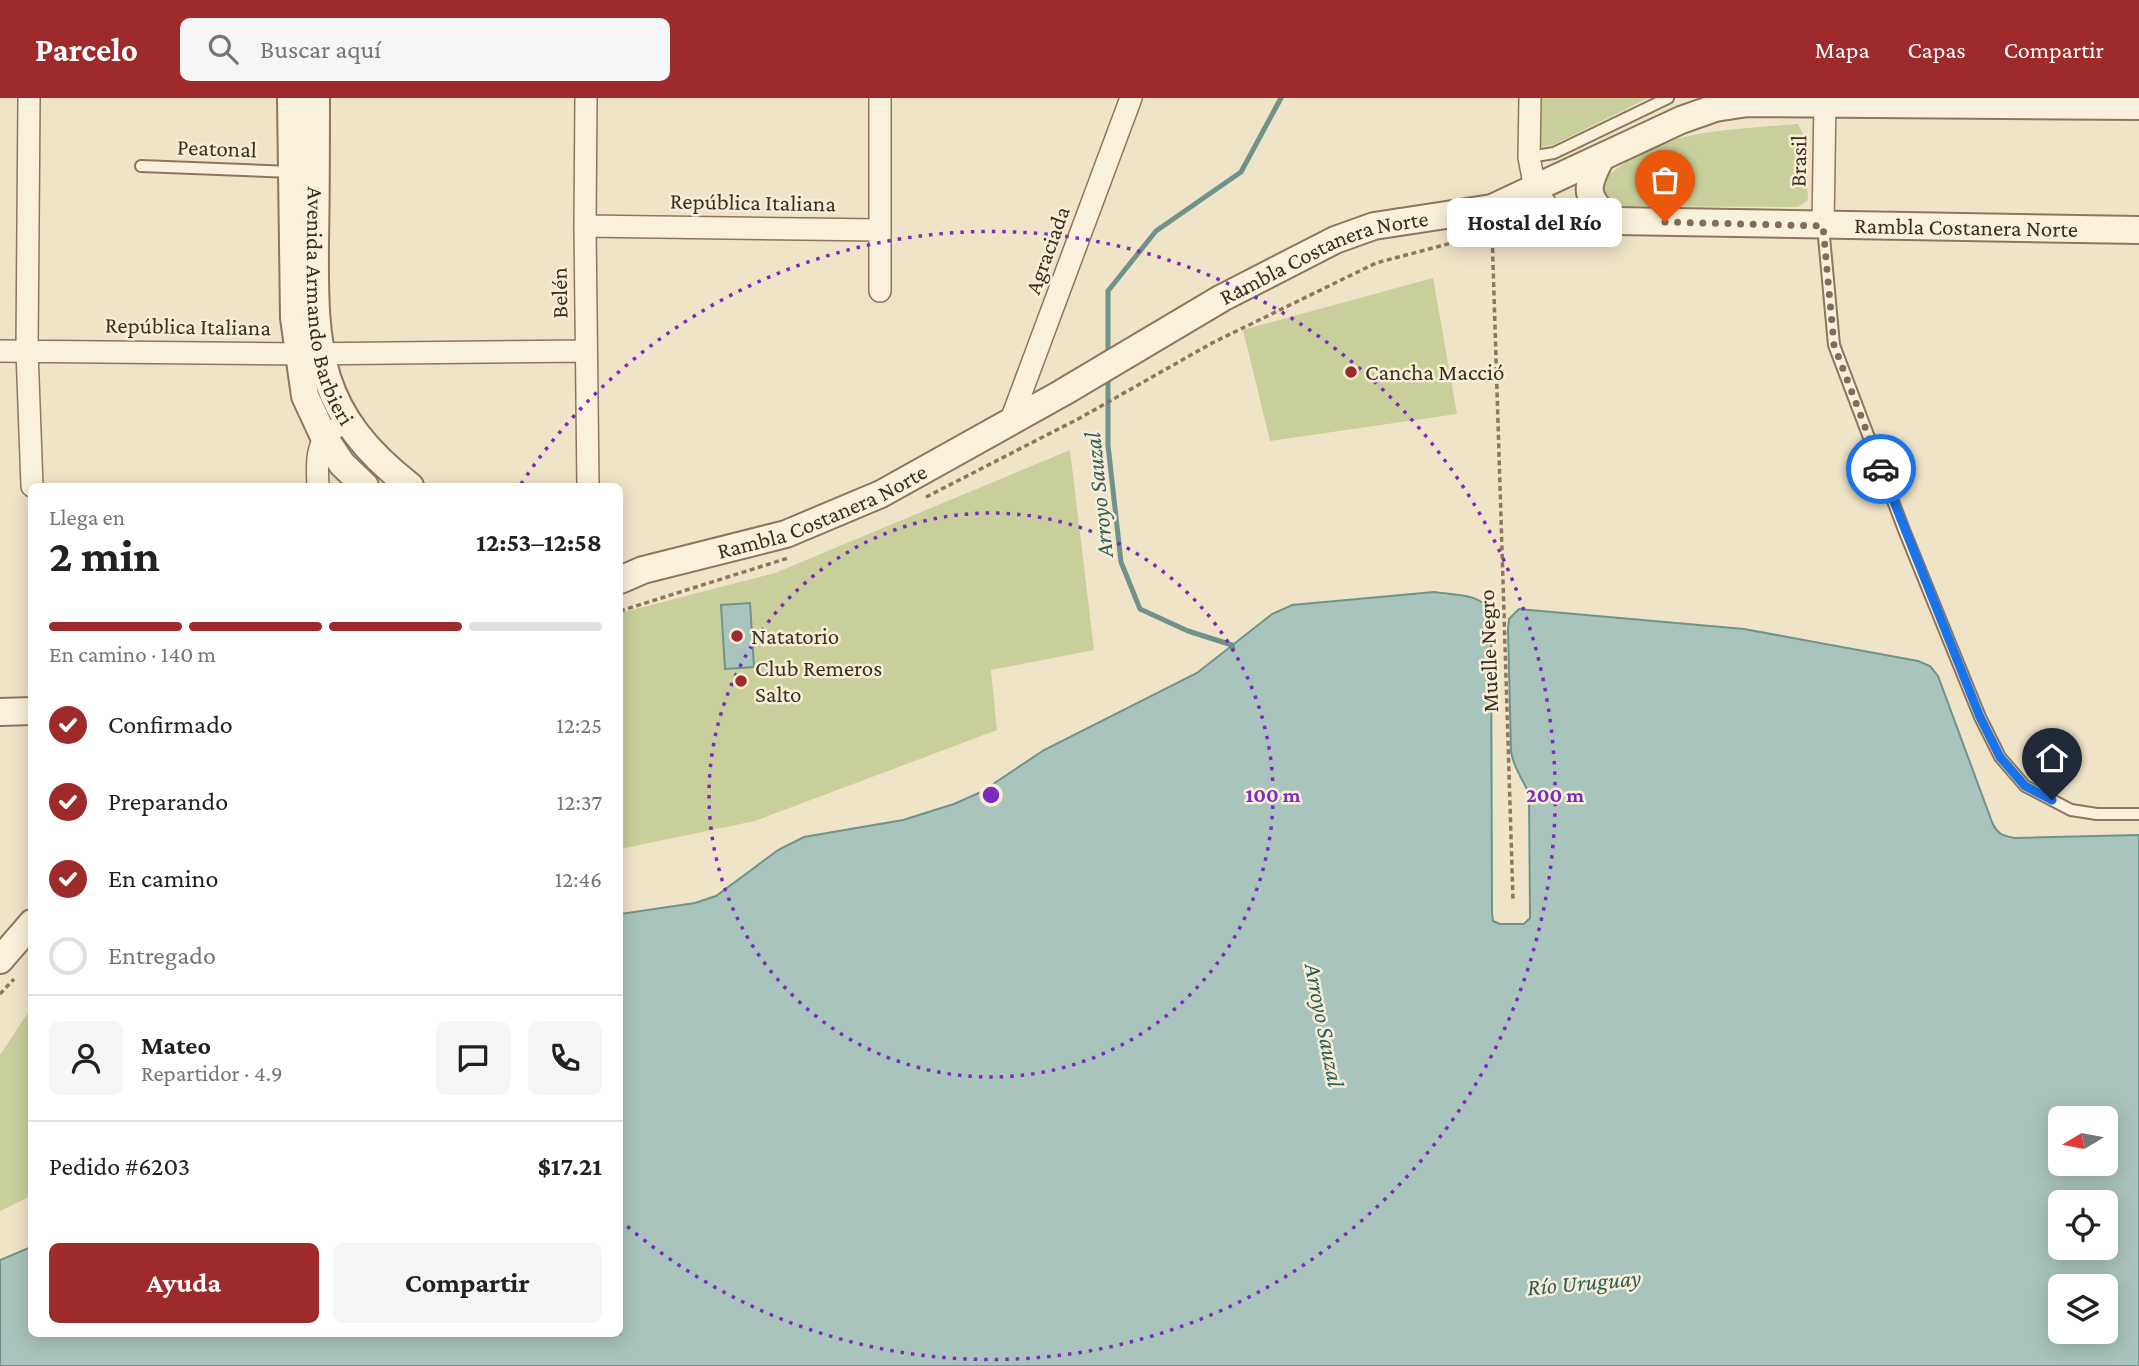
<!DOCTYPE html>
<html lang="es">
<meta charset="utf-8">
<style>
body{margin:0;font-family:"Crimson Pro",serif;background:#f6f6f6;color:#202124;height:100vh;display:flex;flex-direction:column;font-size:26px;white-space:nowrap}
*{box-sizing:border-box;margin:0}
p{font-size:23px;color:#757577}
.icon{flex:none;width:38px;height:38px;fill:none;stroke:currentColor;stroke-width:2;stroke-linecap:round;stroke-linejoin:round}
.map{position:relative;flex:1;overflow:hidden}
.panel{position:absolute;left:28px;top:385px;width:595px;height:854px;display:flex;flex-direction:column;background:#fff;border-radius:10px;box-shadow:0 4px 18px #0003}
.panel>*{flex:none}
.needle{width:46px;rotate:260deg}
.tools{position:absolute;left:2048px;top:1008px;display:grid;gap:14px}
.tools a{display:grid;place-items:center;width:70px;height:70px;border-radius:10px;background:#fff;box-shadow:0 4px 18px #0003;font-size:35px}
.pin{position:absolute;display:grid;place-items:center;width:60px;height:60px;color:#fff;margin:-72px -30px;border-radius:50% 50% 50% 0;rotate:-45deg;box-shadow:0 0 7px #0007}
.pin .icon{rotate:45deg}
.courier{position:absolute;display:grid;place-items:center;width:70px;height:70px;margin:-35px;border:5px solid #1a73e8;border-radius:50%;background:#fff;color:#222;box-shadow:0 2px 9px #0007}
.bubble{position:absolute;height:49px;border-radius:10px;background:#fff;box-shadow:0 4px 18px #0003;font-size:23px;font-weight:700;line-height:49px;text-align:center}
.headline em{font-style:normal;font-weight:700}
.headline div{display:flex;flex-direction:column-reverse}
.headline{display:flex;align-items:center;justify-content:space-between;height:119px;padding:0 21px}
h1{font-size:46px;font-weight:700;line-height:52px}
.bar{display:grid;grid-template-columns:repeat(4,1fr);gap:10px 7px;align-content:center;height:84px;padding:0 21px}
.bar i{height:9px;border-radius:5px;background:#e0e0e0}
.bar .active{background:#9e2a2b}
.bar p{grid-column:span 4}
.line{display:flex;align-items:center;gap:18px;padding:0 21px;border-top:2px solid #e0e0e0}
.line div{flex:1}
.round{display:grid;place-items:center;flex:none;width:74px;height:74px;border-radius:10px;background:#f6f6f6}
ol{padding:0 21px;list-style:none}
li{display:flex;align-items:center;gap:21px;height:77px}
li p{margin-inline-start:auto}
li .icon{padding:7px;border-radius:50%;background:#9e2a2b;color:#fff;stroke-width:4}
li:last-child{color:#757577}
li i{width:38px;height:38px;border:4px solid #e0e0e0;border-radius:50%}
.cta{display:flex;gap:14px;margin-top:auto;padding:14px 21px}
.cta a{flex:1;height:80px;border-radius:10px;background:#9e2a2b;color:#fff;font-size:28px;font-weight:700;line-height:80px;text-align:center}
.cta a+a{background:#f6f6f6;color:#202124}
header{display:flex;align-items:center;gap:42px;box-sizing:border-box;height:98px;padding:0 35px;background:#9e2a2b;color:#fff}
header strong{font-size:33px}
nav{display:flex;gap:38px;margin-inline-start:auto;font-size:24px}
.search{width:490px;height:63px;background:#f6f6f6;display:flex;align-items:center;gap:18px;box-sizing:border-box;padding:0 24px;border-radius:10px;color:#757577;font-size:26px}
.map>svg:first-child{display:block}
.green{fill:#c9cf9b}
.water{fill:#a9c4bc;stroke:#6f938a;stroke-width:2;fill-rule:evenodd}
.lines{fill:none;stroke-linecap:round;stroke-linejoin:round}
.stream{stroke:#6f938a;stroke-width:5}
.service-casing{stroke:#8d765c;stroke-width:14}
.minor-casing{stroke:#8d765c;stroke-width:24}
.tertiary-casing{stroke:#8d765c;stroke-width:30}
.path{stroke:#8d765c;stroke-width:3.5;stroke-dasharray:5 3.5;stroke-linecap:butt}
.service{stroke:#faf1dc;stroke-width:10}
.minor{stroke:#faf1dc;stroke-width:21}
.tertiary{stroke:#faf1dc;stroke-width:26}
.done{stroke:#7c6e5b;stroke-width:7;stroke-dasharray:0 12.6}
.route{stroke:#1a73e8;stroke-width:9}
.ring{fill:none;stroke:#7b2cbf;stroke-width:3.5;stroke-dasharray:3.5 7}
.poi-dot{fill:#9e2a2b;stroke:#f7eed8;stroke-width:2.5}
.labels{text-anchor:middle;dominant-baseline:central;stroke-width:5;stroke-linejoin:round;paint-order:stroke}
.street-label{font-size:23px;fill:#3d2e20;stroke:#f7eed8}
.poi-label{font-size:23px;fill:#3d2e20;stroke:#f7eed8;text-anchor:start}
.water-label{font-size:24px;font-style:italic;fill:#2f5d5a;stroke:#f7eed8}
.centre{fill:#7b2cbf;stroke:#f7eed8;stroke-width:3.5}
.ring-label{font-size:21px;text-anchor:middle;font-weight:bold;fill:#7b2cbf;stroke:#f7eed8;stroke-width:5;stroke-linejoin:round;paint-order:stroke}
</style>
<header>
<strong>Parcelo</strong>
<div class="search"><svg class="icon" aria-label="search" viewBox="0 0 24 24"><circle cx="10" cy="10" r="6"/><path d="M15 15l6 6"/></svg>Buscar aquí</div>
<nav><a>Mapa</a><a>Capas</a><a>Compartir</a></nav>
</header>
<div class="map">
<svg width="2139" height="1268" viewBox="0 0 2139 1268">
<rect width="100%" height="100%" fill="#f0e4c8"/>
<!-- green -->
<path class="green" d="M 1539,0 L 1648,0 L 1553,47 L 1537,50 Z
M 1798,26 L 1805,40 L 1808,102 L 1798,109 L 1618,108 L 1610,105 L 1601,94 L 1603,80 C 1619,70 1636,55 1654,48 C 1699,31 1750,30 1798,26 Z
M 1433,180 L 1457,316 L 1270,343 L 1243,232 Z
M 1070,352 L 1094,552 L 991,572 L 997,632 L 755,723 L 620,751 L 620,515 L 775,475 Z
M 31,910 L 31,1098 L 0,1113 L 0,957 Z"/>
<!-- water -->
<path class="water" d="M 1434,494 C 1454,497 1481,495 1491,514 L 1492,815 L 1493,823 L 1500,826 L 1524,826 L 1530,820 L 1529,697 C 1524,681 1513,671 1511,653 L 1508,531 L 1509,521 L 1519,511 L 1744,531 L 1918,563 L 1930,568 L 1938,578 L 1992,724 C 1997,736 2003,738 2015,740 L 2139,737 L 2139,1268 L 0,1268 L 0,1162 L 31,1149 L 32,1236 L 620,1236 L 620,816 L 695,805 L 716,798 L 778,752 L 804,739 L 903,722 L 954,706 L 981,694 L 1044,652 L 1197,575 L 1272,516 L 1292,507 ZM 2060,1020 L 2105,1020 L 2105,1066 L 2060,1066 ZM 2060,1104 L 2105,1104 L 2105,1150 L 2060,1150 ZM 2060,1188 L 2105,1188 L 2105,1234 L 2060,1234 Z
M 750,505 L 754,569 L 725,571 L 721,507 Z"/>
<g class="lines">
<!-- stream -->
<path class="stream" d="M 1108,258 L 1108,193 L 1156,133 L 1241,74 L 1281,0
M 1108,278 L 1108,347 L 1121,464 L 1140,511 L 1188,533 L 1232,547 L 1233,551"/>
<defs>
<path id="service" d="M 1529,59 L 1554,55 L 1668,0
M 141,68 L 292,74
M 1823,128 L 1834,247 L 1904,432 L 1980,619 L 2000,659 L 2025,688 L 2071,712 L 2097,716 L 2139,716"/>
<path id="minor" d="M 29,0 L 27,253 L 32,388
M 586,0 L 585,128 L 588,388
M 1530,0 L 1529,59 L 1535,91 L 1557,122
M 585,128 L 879,132
M 1823,128 L 1825,0
M 880,193 L 880,0
M 0,253 L 299,256 L 586,253
M 1011,322 L 1131,0
M 318,388 C 317,368 315,345 333,332"/>
<g id="tertiary">
<path d="M 291,0 L 294,220 L 305,298 L 324,339 L 342,366 L 365,388"/>
<path id="s1" d="M 316,0 C 316,48 316,96 315,144 C 314,253 317,316 410,388"/>
<path d="M 1601,60 C 1584,91 1585,100 1612,123"/>
<path d="M 1492,110 L 1681,22 L 1715,10 L 1748,5 L 2139,8"/>
<path id="s2" d="M 620,482 L 643,472 L 786,436 L 881,396 L 1062,295 L 1222,200 L 1335,142 L 1374,128 L 1492,110 L 1557,122 L 2139,132"/>
<path d="M 0,614 L 32,613"/>
<path d="M 0,862 L 32,825"/>
</g>
</defs>
<!-- service casing -->
<use href="#service" class="service-casing"/>
<!-- minor casing -->
<use href="#minor" class="minor-casing"/>
<!-- tertiary casing -->
<use href="#tertiary" class="tertiary-casing"/>
<!-- path -->
<path class="path" d="M 1492,133 L 1513,802
M 926,399 L 1080,320 L 1212,245 L 1376,165 L 1493,134
M 620,513 L 788,460
M 0,896 L 14,881"/>
<!-- service -->
<use href="#service" class="service"/>
<!-- minor -->
<use href="#minor" class="minor"/>
<!-- tertiary -->
<use href="#tertiary" class="tertiary"/>
</g>
<g class="lines">
<!-- done -->
<path class="done" d="M 1665,124 L 1823,128 L 1834,247 L 1881,371"/>
<!-- route -->
<path class="route" d="M 1881,371 L 1980,619 L 2000,659 L 2025,688 L 2052,702"/>
</g>
<!-- distance rings -->
<g class="ring">
<circle cx="991" cy="697" r="282"/>
<path d="M521 386A564 564 0 1 1 621 1123"/>
</g>
<!-- markers -->
<g class="poi-dot">
<circle cx="1351" cy="274" r="7"/>
<circle cx="737" cy="538" r="7"/>
<circle cx="741" cy="583" r="7"/>
</g>
<g class="labels">
<!-- street labels -->
<g class="street-label">
<text transform="translate(217 50) rotate(2)">Peatonal</text>
<text transform="translate(1798 63) rotate(-89)">Brasil</text>
<text transform="translate(753 104) rotate(1)">República Italiana</text>
<text stroke="none"><textPath href="#s2" startOffset="1432">Rambla Costanera Norte</textPath></text>
<text transform="translate(1047 152) rotate(-70)">Agraciada</text>
<text stroke="none"><textPath href="#s2" startOffset="780">Rambla Costanera Norte</textPath></text>
<text transform="translate(559 195) rotate(-91)">Belén</text>
<text stroke="none"><textPath href="#s1" startOffset="210">Avenida Armando Barbieri</textPath></text>
<text transform="translate(188 228) rotate(1)">República Italiana</text>
<text stroke="none"><textPath href="#s2" startOffset="214">Rambla Costanera Norte</textPath></text>
<text transform="translate(1488 553) rotate(-92)">Muelle Negro</text>
</g>
<!-- poi labels -->
<g class="poi-label">
<text x="1365" y="274">Cancha Macció</text>
<text x="751" y="538">Natatorio</text>
<text x="755" y="570">Club Remeros<tspan x="755" dy="26">Salto</tspan></text>
</g>
<!-- water labels -->
<g class="water-label">
<text transform="translate(1098 397) rotate(-96)">Arroyo Sauzal</text>
<text transform="translate(1325 927) rotate(79)">Arroyo Sauzal</text>
<text transform="translate(1584 1184) rotate(-5)">Río Uruguay</text>
</g>
</g>
<circle cx="991" cy="697" r="10" class="centre"/>
<g class="ring-label">
<text x="1273" y="704">100 m</text>
<text x="1555" y="704">200 m</text>
</g>
</svg>
<div class="tools">
<a><svg class="needle" viewBox="-14 -14 28 28"><path d="M0-13l5 13h-10z" fill="#e53935"/><path d="M0 13l5-13h-10z" fill="#757577"/></svg></a>
<a><svg class="icon" aria-label="locate" viewBox="0 0 24 24"><circle cx="12" cy="12" r="6"/><path d="M12 2v4M12 18v4M2 12h4M18 12h4"/></svg></a>
<a><svg class="icon" aria-label="layers" viewBox="0 0 24 24"><path d="M12 4l9 5-9 5-9-5zM3 14l9 5 9-5"/></svg></a>
</div>
<div class="pin" style="left:1665px;top:124px;background:#ea580c"><svg class="icon" aria-label="bag" viewBox="0 0 24 24"><path d="M5 8h14l-1 12H6zM9 8a3 3 0 0 1 6 0"/></svg></div>
<div class="pin" style="left:2052px;top:702px;background:#1f2937"><svg class="icon" aria-label="home" viewBox="0 0 24 24"><path d="M3 11l9-7 9 7M6 9v11h12V9"/></svg></div>
<div class="courier" style="left:1881px;top:371px"><svg class="icon" aria-label="car" viewBox="0 0 24 24"><path d="M5 17H2v-5l4-1 3-4h7l3 4 3 1v5h-3M9 17h6M6 11h13"/><circle cx="7" cy="17" r="2"/><circle cx="17" cy="17" r="2"/></svg></div>
<div class="bubble" style="left:1447px;top:100px;width:175px">Hostal del Río</div>
<section class="panel">
<div class="headline"><div><h1>2 min</h1><p>Llega en</p></div><em>12:53–12:58</em></div>
<div class="bar"><i class="active"></i><i class="active"></i><i class="active"></i><i></i><p>En camino · 140 m</p></div>
<ol>
<li><svg class="icon" aria-label="check" viewBox="0 0 24 24"><path d="M5 12l5 5 9-10"/></svg>Confirmado<p>12:25</p></li>
<li><svg class="icon" aria-label="check" viewBox="0 0 24 24"><path d="M5 12l5 5 9-10"/></svg>Preparando<p>12:37</p></li>
<li><svg class="icon" aria-label="check" viewBox="0 0 24 24"><path d="M5 12l5 5 9-10"/></svg>En camino<p>12:46</p></li>
<li><i></i>Entregado</li>
</ol>
<div class="line" style="height:126px"><a class="round"><svg class="icon" aria-label="person" viewBox="0 0 24 24"><circle cx="12" cy="8" r="4"/><path d="M4 21q1-7 8-7t8 7"/></svg></a><div><b>Mateo</b><p>Repartidor · 4.9</p></div><a class="round"><svg class="icon" aria-label="chat" viewBox="0 0 24 24"><path d="M4 5h16v11H9l-5 4z"/></svg></a><a class="round"><svg class="icon" aria-label="phone" viewBox="0 0 24 24"><path d="M5 4h4l2 5-3 2q2 4 5 5l2-3 5 2v4C11 20 4 13 5 4z"/></svg></a></div>
<div class="line" style="height:91px"><div>Pedido #6203</div><b>$17.21</b></div>
<div class="cta"><a>Ayuda</a><a>Compartir</a></div>
</section>
</div>
